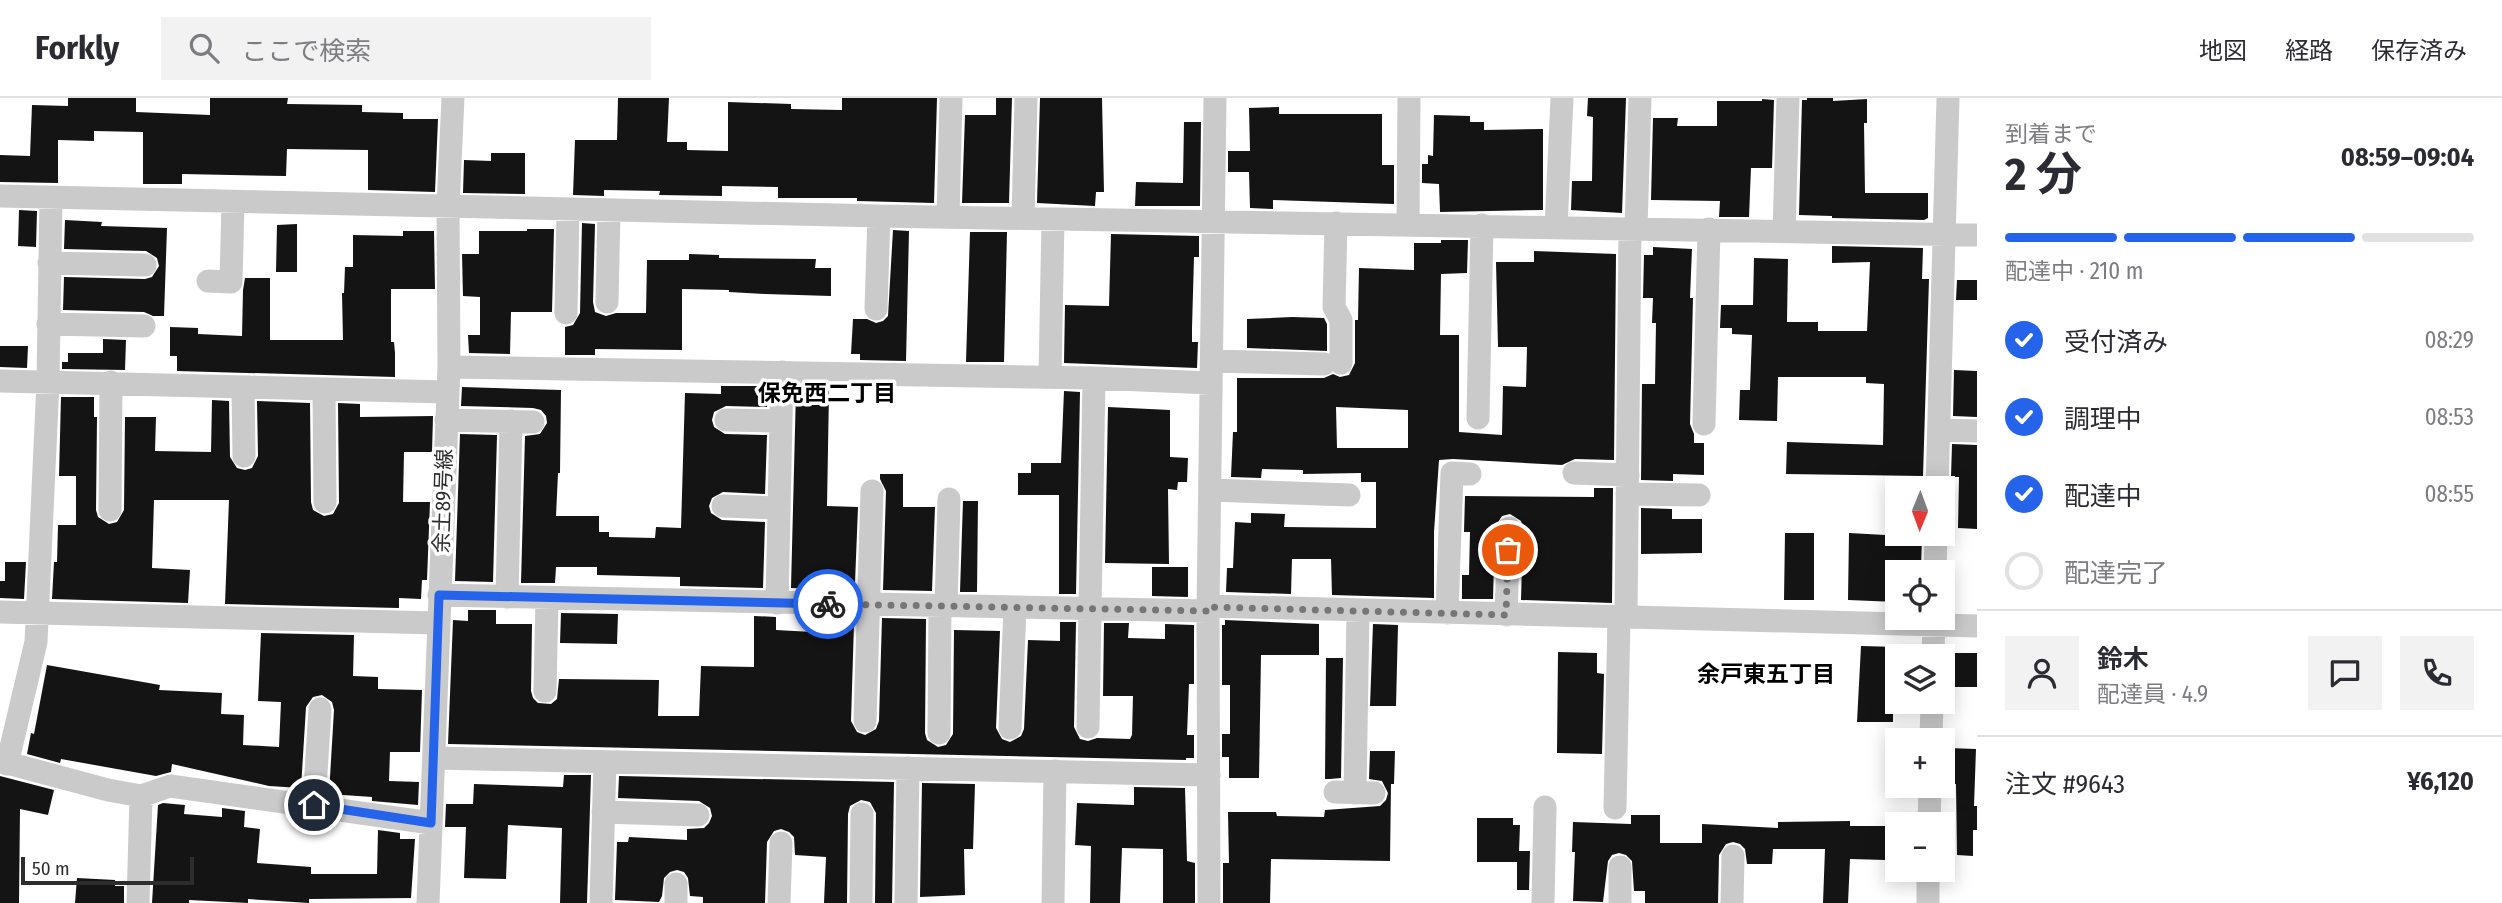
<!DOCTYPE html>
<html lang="ja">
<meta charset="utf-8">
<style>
body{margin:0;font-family:"Fira Sans Condensed","Noto Sans JP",sans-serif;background:#f2f2f3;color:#2b2b33;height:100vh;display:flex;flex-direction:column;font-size:26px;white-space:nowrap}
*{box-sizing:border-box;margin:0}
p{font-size:23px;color:#7c7c81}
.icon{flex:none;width:38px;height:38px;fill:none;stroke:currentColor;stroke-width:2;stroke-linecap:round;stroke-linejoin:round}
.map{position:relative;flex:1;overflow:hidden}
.drawer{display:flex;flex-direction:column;background:#fff;width:525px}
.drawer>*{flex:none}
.needle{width:46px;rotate:181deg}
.buttons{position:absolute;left:1885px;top:378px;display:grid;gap:14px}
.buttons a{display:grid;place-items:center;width:70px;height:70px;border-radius:0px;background:#fff;box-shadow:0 4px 18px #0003;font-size:35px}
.scale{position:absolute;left:21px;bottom:18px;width:173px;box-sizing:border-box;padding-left:7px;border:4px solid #2d2d2d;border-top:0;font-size:19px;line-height:24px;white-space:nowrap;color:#2d2d2d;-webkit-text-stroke:5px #fff;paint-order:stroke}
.pin{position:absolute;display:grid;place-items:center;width:60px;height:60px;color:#fff;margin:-30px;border:4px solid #fff;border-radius:50%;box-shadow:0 2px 7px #0007}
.courier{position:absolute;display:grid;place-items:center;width:70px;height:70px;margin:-35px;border:5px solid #2563eb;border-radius:50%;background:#fff;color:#222;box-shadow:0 2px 9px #0007}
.headline em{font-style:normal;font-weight:700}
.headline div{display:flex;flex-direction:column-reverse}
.headline{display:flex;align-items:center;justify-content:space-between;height:119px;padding:0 28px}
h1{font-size:46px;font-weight:700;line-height:52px}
.bar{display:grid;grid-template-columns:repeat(4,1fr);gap:10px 7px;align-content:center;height:84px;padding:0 28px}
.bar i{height:9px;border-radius:5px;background:#e1e1e2}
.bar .selected{background:#2563eb}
.bar p{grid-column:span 4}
.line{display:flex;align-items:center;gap:18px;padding:0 28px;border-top:2px solid #e1e1e2}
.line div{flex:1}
.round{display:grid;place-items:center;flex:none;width:74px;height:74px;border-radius:0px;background:#f2f2f3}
ol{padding:0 28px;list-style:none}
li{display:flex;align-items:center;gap:21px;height:77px}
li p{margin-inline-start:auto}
li .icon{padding:7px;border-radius:50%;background:#2563eb;color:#fff;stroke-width:4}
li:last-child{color:#7c7c81}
li i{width:38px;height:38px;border:4px solid #e1e1e2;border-radius:50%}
header{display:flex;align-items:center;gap:42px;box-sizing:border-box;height:98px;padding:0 35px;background:#fff;border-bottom:2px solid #e1e1e2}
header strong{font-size:33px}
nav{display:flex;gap:38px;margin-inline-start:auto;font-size:24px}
.search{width:490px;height:63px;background:#f2f2f3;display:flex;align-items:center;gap:18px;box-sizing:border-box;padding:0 24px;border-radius:0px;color:#7c7c81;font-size:26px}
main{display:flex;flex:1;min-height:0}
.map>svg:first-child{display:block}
.building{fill:#141414;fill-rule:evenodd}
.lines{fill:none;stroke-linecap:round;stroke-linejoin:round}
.street{stroke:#cacaca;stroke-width:23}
.done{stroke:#767676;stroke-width:7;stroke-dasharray:0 12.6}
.route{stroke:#2563eb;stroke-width:9}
.labels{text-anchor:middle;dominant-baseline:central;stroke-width:7;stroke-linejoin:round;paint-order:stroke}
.street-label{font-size:21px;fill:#2d2d2d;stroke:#fff}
.neighbourhood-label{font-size:23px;font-weight:bold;fill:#000;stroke:#fff}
</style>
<header>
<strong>Forkly</strong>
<div class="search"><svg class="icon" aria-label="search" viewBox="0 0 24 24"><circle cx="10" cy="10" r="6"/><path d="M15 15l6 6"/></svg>ここで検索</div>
<nav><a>地図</a><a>経路</a><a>保存済み</a></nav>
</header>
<main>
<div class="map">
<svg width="1977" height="805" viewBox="0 0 1977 805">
<rect width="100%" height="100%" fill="#fff"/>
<!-- building -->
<path class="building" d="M 68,0 L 136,0 L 136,14 L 210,17 L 210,0 L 288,0 L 287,6 L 362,7 L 362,14 L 403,15 L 403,21 L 438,21 L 435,94 L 368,92 L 368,52 L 287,51 L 286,78 L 182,76 L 182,86 L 143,86 L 143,34 L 94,33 L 94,43 L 58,42 L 58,85 L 0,84 L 0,57 L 30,58 L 32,7 L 68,8 Z
M 618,0 L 669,0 L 667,44 L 687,44 L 687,52 L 728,53 L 728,4 L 791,6 L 791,11 L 842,12 L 842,0 L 937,0 L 934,105 L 857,103 L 857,100 L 778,100 L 778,89 L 722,88 L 722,98 L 659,97 L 660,93 L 604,92 L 604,98 L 573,97 L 575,42 L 617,42 Z
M 996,0 L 1012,0 L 1009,105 L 962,105 L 965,17 L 996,17 Z
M 1040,0 L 1102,0 L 1104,94 L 1096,94 L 1095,108 L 1037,105 Z
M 1588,0 L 1626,0 L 1622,115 L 1571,112 L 1572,83 L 1592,83 L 1593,19 L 1587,18 Z
M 1807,0 L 1833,0 L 1833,3 L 1867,1 L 1867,25 L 1864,25 L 1865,95 L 1928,95 L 1928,120 L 1924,122 L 1832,120 L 1832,118 L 1799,117 L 1802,2 L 1807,2 Z
M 1762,1 L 1774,2 L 1772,70 L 1751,70 L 1749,119 L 1719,119 L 1720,103 L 1651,102 L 1653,20 L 1678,20 L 1677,28 L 1717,28 L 1717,3 L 1762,3 Z
M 1279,9 L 1279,16 L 1382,16 L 1382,67 L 1394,67 L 1394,106 L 1273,102 L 1273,111 L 1250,110 L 1249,74 L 1228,74 L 1228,53 L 1250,53 L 1249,10 Z
M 1434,17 L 1470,18 L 1470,24 L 1484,24 L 1484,32 L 1543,31 L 1543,112 L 1440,114 L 1439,86 L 1422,85 L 1422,66 L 1428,66 L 1428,57 L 1433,58 Z
M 1184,24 L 1201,24 L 1200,108 L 1135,108 L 1136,84 L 1183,85 Z
M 491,55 L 525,55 L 525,96 L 463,95 L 464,62 L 491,63 Z
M 19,112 L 37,113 L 36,149 L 18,148 Z
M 65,122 L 102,124 L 101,128 L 167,130 L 164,218 L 153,218 L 144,214 L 63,212 L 64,179 L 145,181 L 152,179 L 159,168 L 157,160 L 146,153 L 64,151 Z
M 582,125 L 595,126 L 593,204 L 595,214 L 606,218 L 616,215 L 646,215 L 647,162 L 689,162 L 689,156 L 719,157 L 719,160 L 816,161 L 815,170 L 831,170 L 831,198 L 765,196 L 729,194 L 729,192 L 682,191 L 682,252 L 595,251 L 595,257 L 565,257 L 565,229 L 573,227 L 580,215 Z
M 297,126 L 297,174 L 276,174 L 277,127 Z
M 527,131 L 554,131 L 552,214 L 511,214 L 510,256 L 469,255 L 468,237 L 480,237 L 480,199 L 463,198 L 462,156 L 479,156 L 479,133 L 527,133 Z
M 893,132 L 909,133 L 906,263 L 860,262 L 860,256 L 851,256 L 853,221 L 867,221 L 876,225 L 883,223 L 888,218 Z
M 403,133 L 434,133 L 435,191 L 391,191 L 391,244 L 394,244 L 395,255 L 395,279 L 177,273 L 177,258 L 170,258 L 170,229 L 198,230 L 198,236 L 242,238 L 243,192 L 245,180 L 270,180 L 270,242 L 343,242 L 342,195 L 344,195 L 345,169 L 353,169 L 353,137 L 403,138 Z
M 970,134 L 1007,134 L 1004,264 L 966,264 Z
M 1111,136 L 1199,138 L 1199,159 L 1194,159 L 1192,230 L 1192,244 L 1198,244 L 1197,270 L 1064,265 L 1065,207 L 1109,208 Z
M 1441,142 L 1468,142 L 1467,175 L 1441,176 L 1440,237 L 1459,237 L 1459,334 L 1502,337 L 1503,288 L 1526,289 L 1527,249 L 1498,249 L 1496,164 L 1534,164 L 1534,153 L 1616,156 L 1614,362 L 1575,361 L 1562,367 L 1453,361 L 1439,362 L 1434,434 L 1434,500 L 1332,497 L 1331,461 L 1292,461 L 1291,496 L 1226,494 L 1227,470 L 1233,470 L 1235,424 L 1251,425 L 1251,415 L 1285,416 L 1284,429 L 1376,430 L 1376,384 L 1361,384 L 1361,375 L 1303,376 L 1303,372 L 1262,371 L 1261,380 L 1231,379 L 1233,334 L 1237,334 L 1237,280 L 1324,280 L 1333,276 L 1340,279 L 1349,277 L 1355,265 L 1355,222 L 1358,222 L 1359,170 L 1414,172 L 1414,145 L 1441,145 ZM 1336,309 L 1408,312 L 1408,350 L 1337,350 Z
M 1832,148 L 1923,150 L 1922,181 L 1929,181 L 1923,378 L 1786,376 L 1787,344 L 1883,347 L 1884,286 L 1866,285 L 1866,279 L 1778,279 L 1777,323 L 1739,322 L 1740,292 L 1750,292 L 1752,237 L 1732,236 L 1732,230 L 1720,230 L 1721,207 L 1753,207 L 1754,160 L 1788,161 L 1787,224 L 1818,224 L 1818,233 L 1867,233 L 1870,164 L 1832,165 Z
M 1653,149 L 1692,151 L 1690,200 L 1693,200 L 1690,326 L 1694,336 L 1694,345 L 1704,345 L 1704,377 L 1673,376 L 1673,383 L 1641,382 L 1642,286 L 1655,286 L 1656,225 L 1652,225 L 1653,200 L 1643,200 L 1644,157 L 1653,157 Z
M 1957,182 L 1977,182 L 1977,202 L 1956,202 Z
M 1292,219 L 1324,220 L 1327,226 L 1327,253 L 1247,250 L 1247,221 Z
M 103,241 L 126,242 L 125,272 L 62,271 L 62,264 L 68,264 L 68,255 L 103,255 Z
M 0,248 L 28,248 L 27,270 L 0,269 Z
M 1954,272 L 1977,273 L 1977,319 L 1953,318 Z
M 721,288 L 768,288 L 767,309 L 726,308 L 714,314 L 712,322 L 714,329 L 725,336 L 767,337 L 765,396 L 723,394 L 712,400 L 709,408 L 711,415 L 722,422 L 765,424 L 763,490 L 680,488 L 680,479 L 597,477 L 597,469 L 556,469 L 555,485 L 521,485 L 525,338 L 540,336 L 547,325 L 546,318 L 541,312 L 533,310 L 461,308 L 462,289 L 561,292 L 560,375 L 558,375 L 556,418 L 599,418 L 599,434 L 609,434 L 609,439 L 655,440 L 656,429 L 681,430 L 685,295 L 721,296 Z
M 796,292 L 829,293 L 827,408 L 858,409 L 855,485 L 825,484 L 825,491 L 791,490 Z
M 1064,293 L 1080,294 L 1076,496 L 1059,496 L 1059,397 L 1018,397 L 1018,375 L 1031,375 L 1031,365 L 1061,365 Z
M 61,299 L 94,299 L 94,319 L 97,319 L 96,412 L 98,419 L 109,426 L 117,424 L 124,412 L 125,319 L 156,319 L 155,353 L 211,354 L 212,302 L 229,303 L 230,359 L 237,370 L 245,372 L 252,370 L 258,358 L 257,303 L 310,305 L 311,404 L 313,412 L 324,418 L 333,416 L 339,405 L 338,305 L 360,306 L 360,319 L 433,318 L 432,354 L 404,354 L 403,404 L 430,404 L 427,482 L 422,482 L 421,501 L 399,500 L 399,510 L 225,506 L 229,402 L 154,402 L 152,470 L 190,472 L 188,505 L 52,501 L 54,464 L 57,464 L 58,427 L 76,427 L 76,378 L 59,378 Z
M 1108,309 L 1170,312 L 1170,359 L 1188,360 L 1187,384 L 1178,384 L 1177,392 L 1168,391 L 1169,466 L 1105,465 Z
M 460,336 L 497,337 L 493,484 L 455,483 Z
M 1952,346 L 1977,347 L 1977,431 L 1958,430 L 1959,379 L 1951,379 Z
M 880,376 L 903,376 L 903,409 L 935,409 L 932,493 L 883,492 L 886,393 L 880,381 Z
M 1594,390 L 1613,390 L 1612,505 L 1521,502 L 1523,430 L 1521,423 L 1510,416 L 1502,418 L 1495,429 L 1493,501 L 1462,501 L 1462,477 L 1469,477 L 1470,434 L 1464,434 L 1465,398 L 1594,399 Z
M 963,403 L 978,403 L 977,494 L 960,494 Z
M 1641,410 L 1672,411 L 1672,421 L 1702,421 L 1702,455 L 1641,456 Z
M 1785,435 L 1814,435 L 1814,502 L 1784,502 Z
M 1849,435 L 1922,439 L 1921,470 L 1897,469 L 1897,504 L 1848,502 Z
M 5,464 L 26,464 L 24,501 L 0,500 L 0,483 L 5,483 Z
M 1152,469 L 1188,469 L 1188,499 L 1152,498 Z
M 468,512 L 496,512 L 496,526 L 532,526 L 531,593 L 533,600 L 538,605 L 551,606 L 557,601 L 559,581 L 659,582 L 658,618 L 699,618 L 701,568 L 754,569 L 754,518 L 776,519 L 776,532 L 831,535 L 831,525 L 854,525 L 851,623 L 857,634 L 865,637 L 876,631 L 879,623 L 882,520 L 926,521 L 925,635 L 927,642 L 938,649 L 946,647 L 953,636 L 954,532 L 1000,533 L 996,630 L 1002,641 L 1010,644 L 1021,638 L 1024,631 L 1028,542 L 1060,543 L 1060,524 L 1076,524 L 1074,629 L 1080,641 L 1088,643 L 1097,640 L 1130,641 L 1132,637 L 1133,598 L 1103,598 L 1104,525 L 1129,525 L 1128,540 L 1165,541 L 1165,526 L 1194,527 L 1194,586 L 1189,586 L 1187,637 L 1194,637 L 1194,660 L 1186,660 L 1186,662 L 448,646 L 453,522 L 468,523 Z
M 561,515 L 618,516 L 617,546 L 560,545 Z
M 1225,522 L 1319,526 L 1319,557 L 1261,557 L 1259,680 L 1229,680 L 1229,659 L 1222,659 L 1222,636 L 1230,636 L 1230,587 L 1222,587 L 1222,527 L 1225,527 Z
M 1373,526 L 1398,527 L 1396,608 L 1370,608 Z
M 261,535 L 354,537 L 353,578 L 378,579 L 378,591 L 422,592 L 420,654 L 390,654 L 389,683 L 419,684 L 418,707 L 372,703 L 372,699 L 329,696 L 334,612 L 332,604 L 322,597 L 313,599 L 306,609 L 301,690 L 269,688 L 172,666 L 171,674 L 156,678 L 61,661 L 60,665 L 27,656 L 31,635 L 34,636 L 47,567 L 160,587 L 159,592 L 222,595 L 221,616 L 244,617 L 243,647 L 279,649 L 281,604 L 258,603 Z
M 1861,548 L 1897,549 L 1897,580 L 1893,580 L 1893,624 L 1857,624 Z
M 1558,554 L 1597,555 L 1597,575 L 1604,576 L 1602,656 L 1557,655 Z
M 1950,555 L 1977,555 L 1977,589 L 1950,589 Z
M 1326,560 L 1343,560 L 1341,680 L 1330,681 L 1325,681 Z
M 1948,650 L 1976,651 L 1974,708 L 1977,708 L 1977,732 L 1973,732 L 1973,758 L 1957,757 L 1956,686 L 1946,686 Z
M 1370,653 L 1395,653 L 1394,686 L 1391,686 L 1390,763 L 1271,761 L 1270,805 L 1223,805 L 1223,765 L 1229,765 L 1228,714 L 1276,714 L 1277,718 L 1324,719 L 1325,712 L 1380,708 L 1386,702 L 1388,695 L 1382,683 L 1369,681 Z
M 564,677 L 591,677 L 587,805 L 560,805 L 562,730 L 508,727 L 506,781 L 464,780 L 466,729 L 445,729 L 446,706 L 473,706 L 474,686 L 563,689 Z
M 0,678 L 54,692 L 48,717 L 20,711 L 19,805 L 0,805 Z
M 619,678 L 894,684 L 892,805 L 875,805 L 876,715 L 870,704 L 861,702 L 850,708 L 848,716 L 847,805 L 824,805 L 826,759 L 795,757 L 794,739 L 789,734 L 781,731 L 774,733 L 767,744 L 765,805 L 703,805 L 703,799 L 690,798 L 688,780 L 684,774 L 677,772 L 670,774 L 664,780 L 662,798 L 659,804 L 615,802 L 617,744 L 628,744 L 629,739 L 687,742 L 687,731 L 704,730 L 709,725 L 712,718 L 710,710 L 699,703 L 618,700 Z
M 922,685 L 975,686 L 973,751 L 964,751 L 965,797 L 920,799 Z
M 1134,689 L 1185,690 L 1187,763 L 1195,765 L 1195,805 L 1163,805 L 1163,751 L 1122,750 L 1120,805 L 1090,805 L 1091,748 L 1075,747 L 1077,705 L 1134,707 Z
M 163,705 L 185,707 L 184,716 L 222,719 L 222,710 L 245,713 L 244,729 L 260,731 L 257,765 L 311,769 L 311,776 L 377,776 L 378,732 L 400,735 L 400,741 L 415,741 L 411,800 L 309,801 L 309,805 L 248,801 L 248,805 L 189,802 L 189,805 L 152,805 L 158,707 Z
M 1631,717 L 1660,717 L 1660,745 L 1702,745 L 1702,726 L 1778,730 L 1778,724 L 1850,723 L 1850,728 L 1887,728 L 1886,762 L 1850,761 L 1848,805 L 1823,805 L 1825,751 L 1773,751 L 1772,766 L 1747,766 L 1745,751 L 1740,746 L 1733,744 L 1726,746 L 1719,757 L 1718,805 L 1645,805 L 1645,793 L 1634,793 L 1632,763 L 1626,757 L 1619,755 L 1612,757 L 1608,763 L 1603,804 L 1573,803 L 1575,754 L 1572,754 L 1573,724 L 1631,726 Z
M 1477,720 L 1513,720 L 1513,727 L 1520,727 L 1519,753 L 1530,753 L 1529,792 L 1517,792 L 1517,764 L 1477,764 Z
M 77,780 L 115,782 L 115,788 L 124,788 L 124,805 L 75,805 Z"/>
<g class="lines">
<!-- street -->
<path class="street" d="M 0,98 L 879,118 L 1977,137
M 948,119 L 951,0
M 1023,120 L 1026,0
M 1336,125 L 1334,209 L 1341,222 L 1341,265
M 1408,126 L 1409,0
M 1556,129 L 1562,0
M 1636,130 L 1640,0
M 1784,133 L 1788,0
M 49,165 L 145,167
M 208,183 L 231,184 L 233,104
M 607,204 L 609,113
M 876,211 L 879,118
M 566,215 L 568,112
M 48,226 L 144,228
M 1212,263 L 1324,266
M 449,269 L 1094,280 L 1211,285
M 1050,279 L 1053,121
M 0,283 L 447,294
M 243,289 L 244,358
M 324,292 L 325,404
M 1478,320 L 1482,127
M 446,322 L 533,324
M 726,322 L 781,323
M 1704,326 L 1709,131
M 1939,332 L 1977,333
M 1574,375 L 1628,377
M 1937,390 L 1948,0
M 1210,392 L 1349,397
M 1627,396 L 1699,397
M 723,408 L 779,410
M 110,412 L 111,284
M 1935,474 L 1936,436
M 439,497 L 1208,513
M 507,499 L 511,323
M 777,505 L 782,274
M 1208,508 L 1977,528
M 946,509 L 949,401
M 0,514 L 438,525
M 1447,515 L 1452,375 L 1470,376
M 1506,517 L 1509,430
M 1626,520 L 1630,130
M 1933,558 L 1934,520
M 545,593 L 547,500
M 865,623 L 872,393
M 1088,629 L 1094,280
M 1010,630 L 1015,510
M 939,635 L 940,508
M 1931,642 L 1932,604
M 435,660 L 1209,677
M 0,663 L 108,692 L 141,698 L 170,688 L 431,725
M 7,666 L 36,544 L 48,284 L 51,100
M 1335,694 L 1374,695
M 1355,695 L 1358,513
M 314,707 L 320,611
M 1615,710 L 1619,519
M 603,714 L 698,717
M 1929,726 L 1930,688
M 138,805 L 141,698
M 428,805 L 449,269 L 448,108 L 453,0
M 601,805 L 605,664
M 676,805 L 676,786
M 779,805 L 781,745
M 861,805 L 862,716
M 906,805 L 908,670
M 1053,805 L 1055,673
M 1209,805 L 1208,513 L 1215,0
M 1543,805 L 1545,709
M 1620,805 L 1620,769
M 1732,805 L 1733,758
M 1928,805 L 1928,772"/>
</g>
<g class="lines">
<!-- done -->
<path class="done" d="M 828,506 L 1208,513 L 1208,509 L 1506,517 L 1508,452"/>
<!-- route -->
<path class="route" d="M 314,707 L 431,725 L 439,497 L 828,506"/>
</g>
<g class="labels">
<!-- street labels -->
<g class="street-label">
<text transform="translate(443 403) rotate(-88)">余土89号線</text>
</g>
<!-- neighbourhood labels -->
<g class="neighbourhood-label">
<text x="827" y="295">保免西二丁目</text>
<text x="1766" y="576">余戸東五丁目</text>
</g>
</g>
</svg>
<div class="buttons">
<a><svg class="needle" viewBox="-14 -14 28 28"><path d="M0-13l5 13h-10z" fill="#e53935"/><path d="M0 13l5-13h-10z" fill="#7c7c81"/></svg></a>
<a><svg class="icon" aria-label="locate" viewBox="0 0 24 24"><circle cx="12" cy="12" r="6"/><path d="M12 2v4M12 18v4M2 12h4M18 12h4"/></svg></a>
<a><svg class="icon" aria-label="layers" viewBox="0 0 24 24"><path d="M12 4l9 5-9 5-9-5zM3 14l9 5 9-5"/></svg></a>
<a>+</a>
<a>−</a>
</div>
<div class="scale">50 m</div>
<div class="pin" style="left:1508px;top:452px;background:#ea580c"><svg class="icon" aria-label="bag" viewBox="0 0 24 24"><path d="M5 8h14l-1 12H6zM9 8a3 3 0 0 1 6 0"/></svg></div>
<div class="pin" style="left:314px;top:707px;background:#1f2937"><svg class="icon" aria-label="home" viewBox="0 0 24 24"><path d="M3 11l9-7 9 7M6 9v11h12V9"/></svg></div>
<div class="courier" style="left:828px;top:506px"><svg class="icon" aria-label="bike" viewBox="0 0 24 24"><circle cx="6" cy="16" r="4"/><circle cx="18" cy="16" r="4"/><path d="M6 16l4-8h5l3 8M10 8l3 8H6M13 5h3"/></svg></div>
</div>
<section class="drawer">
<div class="headline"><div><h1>2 分</h1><p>到着まで</p></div><em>08:59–09:04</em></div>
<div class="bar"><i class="selected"></i><i class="selected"></i><i class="selected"></i><i></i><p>配達中 · 210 m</p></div>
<ol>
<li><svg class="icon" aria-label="check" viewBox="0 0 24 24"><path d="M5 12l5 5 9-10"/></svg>受付済み<p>08:29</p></li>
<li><svg class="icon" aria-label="check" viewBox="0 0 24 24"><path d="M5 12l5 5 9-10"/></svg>調理中<p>08:53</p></li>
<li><svg class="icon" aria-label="check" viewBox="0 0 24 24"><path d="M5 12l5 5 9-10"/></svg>配達中<p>08:55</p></li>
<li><i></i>配達完了</li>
</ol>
<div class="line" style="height:126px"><a class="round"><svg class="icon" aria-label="person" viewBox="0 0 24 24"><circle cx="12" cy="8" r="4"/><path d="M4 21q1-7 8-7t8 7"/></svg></a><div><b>鈴木</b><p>配達員 · 4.9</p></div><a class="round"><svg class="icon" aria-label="chat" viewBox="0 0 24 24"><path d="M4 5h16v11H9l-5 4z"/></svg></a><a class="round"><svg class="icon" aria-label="phone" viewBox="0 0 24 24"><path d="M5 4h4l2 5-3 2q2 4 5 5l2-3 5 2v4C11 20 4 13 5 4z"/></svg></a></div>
<div class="line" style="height:91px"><div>注文 #9643</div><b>¥6,120</b></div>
</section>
</main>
